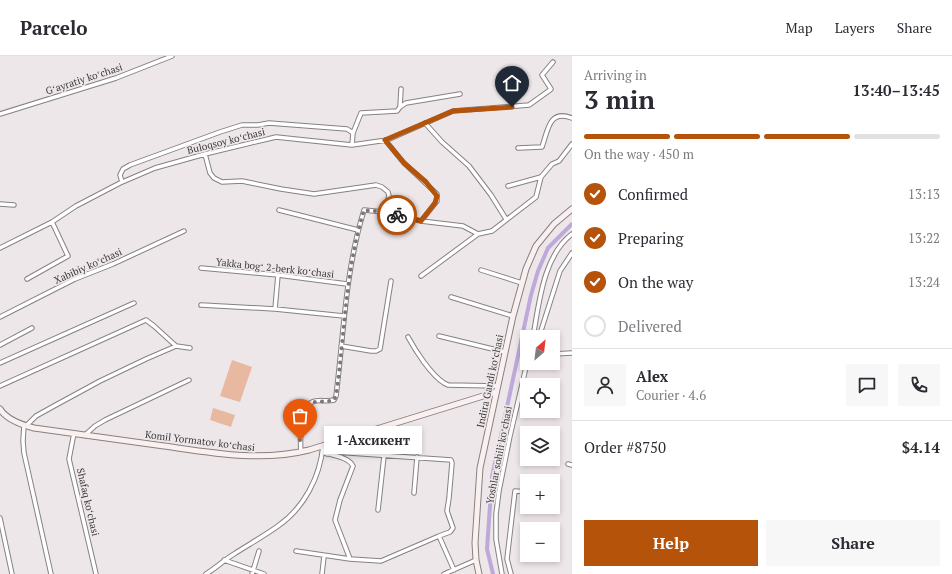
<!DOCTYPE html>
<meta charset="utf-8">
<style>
body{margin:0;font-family:"PT Serif",serif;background:#f7f7f7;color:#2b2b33;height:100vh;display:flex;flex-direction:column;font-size:15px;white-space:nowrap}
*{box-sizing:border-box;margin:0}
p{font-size:13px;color:#7c7c81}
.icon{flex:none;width:22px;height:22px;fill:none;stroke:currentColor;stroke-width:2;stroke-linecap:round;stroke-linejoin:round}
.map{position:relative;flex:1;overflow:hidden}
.drawer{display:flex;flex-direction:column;background:#fff;width:380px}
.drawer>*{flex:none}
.needle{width:26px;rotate:28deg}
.fabs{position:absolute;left:520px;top:274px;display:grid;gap:8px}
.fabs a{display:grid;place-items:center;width:40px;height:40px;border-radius:0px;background:#fff;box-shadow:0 2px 6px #0003;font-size:20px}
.pin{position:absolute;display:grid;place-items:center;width:34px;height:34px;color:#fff;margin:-41px -17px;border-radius:50% 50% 50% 0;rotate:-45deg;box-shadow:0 0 4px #0007}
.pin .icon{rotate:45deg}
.courier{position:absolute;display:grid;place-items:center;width:40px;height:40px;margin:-20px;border:3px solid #b45309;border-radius:50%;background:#fff;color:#222;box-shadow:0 1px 5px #0007}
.bubble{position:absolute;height:28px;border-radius:0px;background:#fff;box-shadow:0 2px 6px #0003;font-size:13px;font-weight:700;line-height:28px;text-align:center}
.summary em{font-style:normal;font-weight:700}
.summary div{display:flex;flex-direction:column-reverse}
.summary{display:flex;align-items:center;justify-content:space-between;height:68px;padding:0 12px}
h1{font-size:26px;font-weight:700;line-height:30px}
.bar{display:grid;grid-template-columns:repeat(4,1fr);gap:6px 4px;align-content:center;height:48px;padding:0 12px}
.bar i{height:5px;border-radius:3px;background:#e1e1e2}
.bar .current{background:#b45309}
.bar p{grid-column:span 4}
.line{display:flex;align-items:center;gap:10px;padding:0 12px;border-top:1px solid #e1e1e2}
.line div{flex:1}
.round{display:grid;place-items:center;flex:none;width:42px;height:42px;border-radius:0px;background:#f7f7f7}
ol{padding:0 12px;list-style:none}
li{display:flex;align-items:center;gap:12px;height:44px}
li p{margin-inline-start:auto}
li .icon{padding:4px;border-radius:50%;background:#b45309;color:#fff;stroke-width:4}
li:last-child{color:#7c7c81}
li i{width:22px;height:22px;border:2px solid #e1e1e2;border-radius:50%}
.button{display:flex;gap:8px;margin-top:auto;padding:8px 12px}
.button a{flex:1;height:46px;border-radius:0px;background:#b45309;color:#fff;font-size:16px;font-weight:700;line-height:46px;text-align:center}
.button a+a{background:#f7f7f7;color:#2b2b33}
header{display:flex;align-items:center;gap:24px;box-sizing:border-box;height:56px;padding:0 20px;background:#fff;border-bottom:1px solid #e1e1e2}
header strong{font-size:19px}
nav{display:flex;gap:22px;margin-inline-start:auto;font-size:14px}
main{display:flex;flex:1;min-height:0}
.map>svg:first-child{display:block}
.green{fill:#e8b9a0}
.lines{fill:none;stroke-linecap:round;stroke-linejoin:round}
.canal{stroke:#bea9db;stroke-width:4}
.street-casing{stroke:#878183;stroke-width:5.5}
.secondary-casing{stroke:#878183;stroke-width:7}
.street{stroke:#fff;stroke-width:3.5}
.secondary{stroke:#f9f0ef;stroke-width:5}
.done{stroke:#7b7778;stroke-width:4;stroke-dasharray:0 7.2}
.route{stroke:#b45309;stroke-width:5}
.labels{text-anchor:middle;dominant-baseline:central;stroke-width:3.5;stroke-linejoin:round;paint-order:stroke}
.street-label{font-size:10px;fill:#3d3a3b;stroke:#eee7e9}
</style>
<header>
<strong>Parcelo</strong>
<nav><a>Map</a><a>Layers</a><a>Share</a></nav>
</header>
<main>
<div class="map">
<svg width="572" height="518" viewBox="0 0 572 518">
<rect width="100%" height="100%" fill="#eee7e9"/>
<!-- green -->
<path class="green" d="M 232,304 L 252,311 L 240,346 L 220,340 Z
M 213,352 L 235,359 L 231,371 L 210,364 Z"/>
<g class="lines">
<!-- canal -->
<path class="canal" d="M 493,518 L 487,493 L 492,421 L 531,239 L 538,215 L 548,192 L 572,168"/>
<defs>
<path id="street" d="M 400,51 L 401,33
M 0,58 L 116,22 L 172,0
M 425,67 L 442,86 L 469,110 L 491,139 L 506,163
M 353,77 L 361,57 L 397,55 L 400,51 L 406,47 L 460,38
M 385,84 L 404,107 L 437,138 L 437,145 L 421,165
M 518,92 L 542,91 C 548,74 549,53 572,62
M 205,98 L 210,117 L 214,122 L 222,126 L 242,125 L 281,133 L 314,138 L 376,129 L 382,131 L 388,136 L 389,140 L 384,156
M 122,126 L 120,119 L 123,113 L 130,109 L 220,76 L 242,69 L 258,69 L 269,67 L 347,73 L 353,77 L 352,89
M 508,130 L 541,121
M 0,148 L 14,149
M 279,154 L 358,174
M 0,192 L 52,166 L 76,150 L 120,127 L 155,112 L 205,98 L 276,81 L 352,89 L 387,84 L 453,55 L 529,49 L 550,34 L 551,33 L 542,19 L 553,6
M 201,212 L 278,219 L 347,228
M 481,214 L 522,227
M 421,220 L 478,178 L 492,175 L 536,141 L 541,121 L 552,108 L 559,105 L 572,88
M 27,223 L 68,200 L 52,166
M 451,241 L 513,260
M 201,249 L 275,253 L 344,260
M 275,253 L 278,219
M 0,261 L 75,223 L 113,208 L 184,175
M 439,280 L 505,296
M 408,281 C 415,294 431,319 444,327 L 448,329 L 498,330
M 533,281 C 539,248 543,200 572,178
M 539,281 L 560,215 L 572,197
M 0,289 L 32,272
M 341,290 L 371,295 L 376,295 L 380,293 L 391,225
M 553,298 L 572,297
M 0,307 L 134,247
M 0,330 L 146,264 L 154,270 L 176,290
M 24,369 L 23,385 L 24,397 L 51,518
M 26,370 L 36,360 L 54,350 L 100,325 L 146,303 L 176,290 L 190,292
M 74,377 L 69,403 L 96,518
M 85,379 L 95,370 L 105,364 L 189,324
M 301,396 C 300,385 300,351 312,346 C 318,343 327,346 334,344 L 336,340 C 344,276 345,216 364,154 L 384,156 L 421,165 L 463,170 L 478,178
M 322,396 C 331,399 349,401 353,410 L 340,444 L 335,464 L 350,503
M 327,398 L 335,396 L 451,404 L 452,407 L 449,442 L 447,455 L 453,472 L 450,476 L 439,480
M 568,408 L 572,409
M 414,437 L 417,401
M 378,454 L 384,400
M 0,462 L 12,518
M 296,495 L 350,503 L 381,505 L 439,480 L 454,514
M 224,504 L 264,518
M 206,518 C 216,512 224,504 234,498 C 248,489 264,480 278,470 C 304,452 320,421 323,390
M 252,518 L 259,495
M 322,518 L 324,500
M 444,518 L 476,504
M 502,518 L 496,483 L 496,458 L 499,435 L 510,380 L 527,307
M 511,518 L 507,503 L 515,435 L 527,436"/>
<path id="secondary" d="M 0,353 C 7,364 22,369 34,372 C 78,378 121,384 164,390 C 213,397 261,406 309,394 L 496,336
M 479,518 L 476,504 L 475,487 L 480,412 L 513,260 L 526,213 L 536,190 L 554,168 L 572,153"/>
</defs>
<!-- street casing -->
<use href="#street" class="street-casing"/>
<!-- secondary casing -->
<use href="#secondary" class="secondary-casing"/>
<!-- street -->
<use href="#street" class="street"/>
<!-- secondary -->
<use href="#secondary" class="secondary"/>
</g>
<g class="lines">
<!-- done -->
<path class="done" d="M 300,384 C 301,374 303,348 314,346 C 321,345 327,346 334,344 L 336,340 C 345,277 345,216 364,154 L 384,156 L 397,159"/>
<!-- route -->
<path class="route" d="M 397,159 L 421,165 L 435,147 L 437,140 L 426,126 L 404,107 L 385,84 L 453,55 L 512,51"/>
</g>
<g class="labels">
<!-- street labels -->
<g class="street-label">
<text transform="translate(84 23) rotate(-18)">Gʻayratiy koʻchasi</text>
<text transform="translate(226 85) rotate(-14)">Buloqsoy koʻchasi</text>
<text transform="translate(88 210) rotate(-24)">Xabibiy koʻchasi</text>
<text transform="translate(275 212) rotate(6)">Yakka bogʻ 2-berk koʻchasi</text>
<text transform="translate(490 325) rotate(-78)">Indira Gandi koʻchasi</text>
<text transform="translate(200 385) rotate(7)">Komil Yormatov koʻchasi</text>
<text transform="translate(499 399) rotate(-79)">Yoshlar sohili koʻchasi</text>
<text transform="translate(88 446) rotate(77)">Shafaq koʻchasi</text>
</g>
</g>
</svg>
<div class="fabs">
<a><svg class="needle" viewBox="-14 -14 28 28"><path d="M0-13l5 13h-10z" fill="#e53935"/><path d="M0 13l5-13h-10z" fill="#7c7c81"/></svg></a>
<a><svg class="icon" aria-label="locate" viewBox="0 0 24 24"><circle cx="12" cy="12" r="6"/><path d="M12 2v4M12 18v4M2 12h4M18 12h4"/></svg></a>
<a><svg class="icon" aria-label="layers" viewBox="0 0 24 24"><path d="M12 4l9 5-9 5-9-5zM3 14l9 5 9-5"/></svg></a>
<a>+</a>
<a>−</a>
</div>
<div class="pin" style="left:300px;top:384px;background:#ea580c"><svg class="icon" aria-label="bag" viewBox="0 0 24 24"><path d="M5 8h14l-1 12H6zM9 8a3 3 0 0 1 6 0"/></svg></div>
<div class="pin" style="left:512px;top:51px;background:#1f2937"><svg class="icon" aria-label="home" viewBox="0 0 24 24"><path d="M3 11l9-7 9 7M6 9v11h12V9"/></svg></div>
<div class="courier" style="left:397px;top:159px"><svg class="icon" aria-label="bike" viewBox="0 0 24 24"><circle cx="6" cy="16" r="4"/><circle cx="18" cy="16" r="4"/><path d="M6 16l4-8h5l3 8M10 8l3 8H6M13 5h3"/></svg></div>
<div class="bubble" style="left:324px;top:370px;width:98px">1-Ахсикент</div>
</div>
<section class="drawer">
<div class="summary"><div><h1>3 min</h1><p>Arriving in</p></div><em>13:40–13:45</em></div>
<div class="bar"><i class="current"></i><i class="current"></i><i class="current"></i><i></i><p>On the way · 450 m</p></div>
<ol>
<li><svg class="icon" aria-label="check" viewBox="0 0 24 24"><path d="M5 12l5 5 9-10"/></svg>Confirmed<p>13:13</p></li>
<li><svg class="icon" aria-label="check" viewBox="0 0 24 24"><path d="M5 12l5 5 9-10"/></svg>Preparing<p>13:22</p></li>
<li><svg class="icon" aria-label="check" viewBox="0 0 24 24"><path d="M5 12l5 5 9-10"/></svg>On the way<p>13:24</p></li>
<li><i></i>Delivered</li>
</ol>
<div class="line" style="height:72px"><a class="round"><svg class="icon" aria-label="person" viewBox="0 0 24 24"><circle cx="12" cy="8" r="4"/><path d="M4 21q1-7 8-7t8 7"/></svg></a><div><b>Alex</b><p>Courier · 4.6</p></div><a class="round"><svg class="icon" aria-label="chat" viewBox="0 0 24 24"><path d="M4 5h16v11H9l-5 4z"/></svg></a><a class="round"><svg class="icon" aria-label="phone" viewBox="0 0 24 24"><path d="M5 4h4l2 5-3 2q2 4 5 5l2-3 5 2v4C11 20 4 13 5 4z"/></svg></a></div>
<div class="line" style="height:52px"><div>Order #8750</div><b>$4.14</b></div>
<div class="button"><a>Help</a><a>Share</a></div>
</section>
</main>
